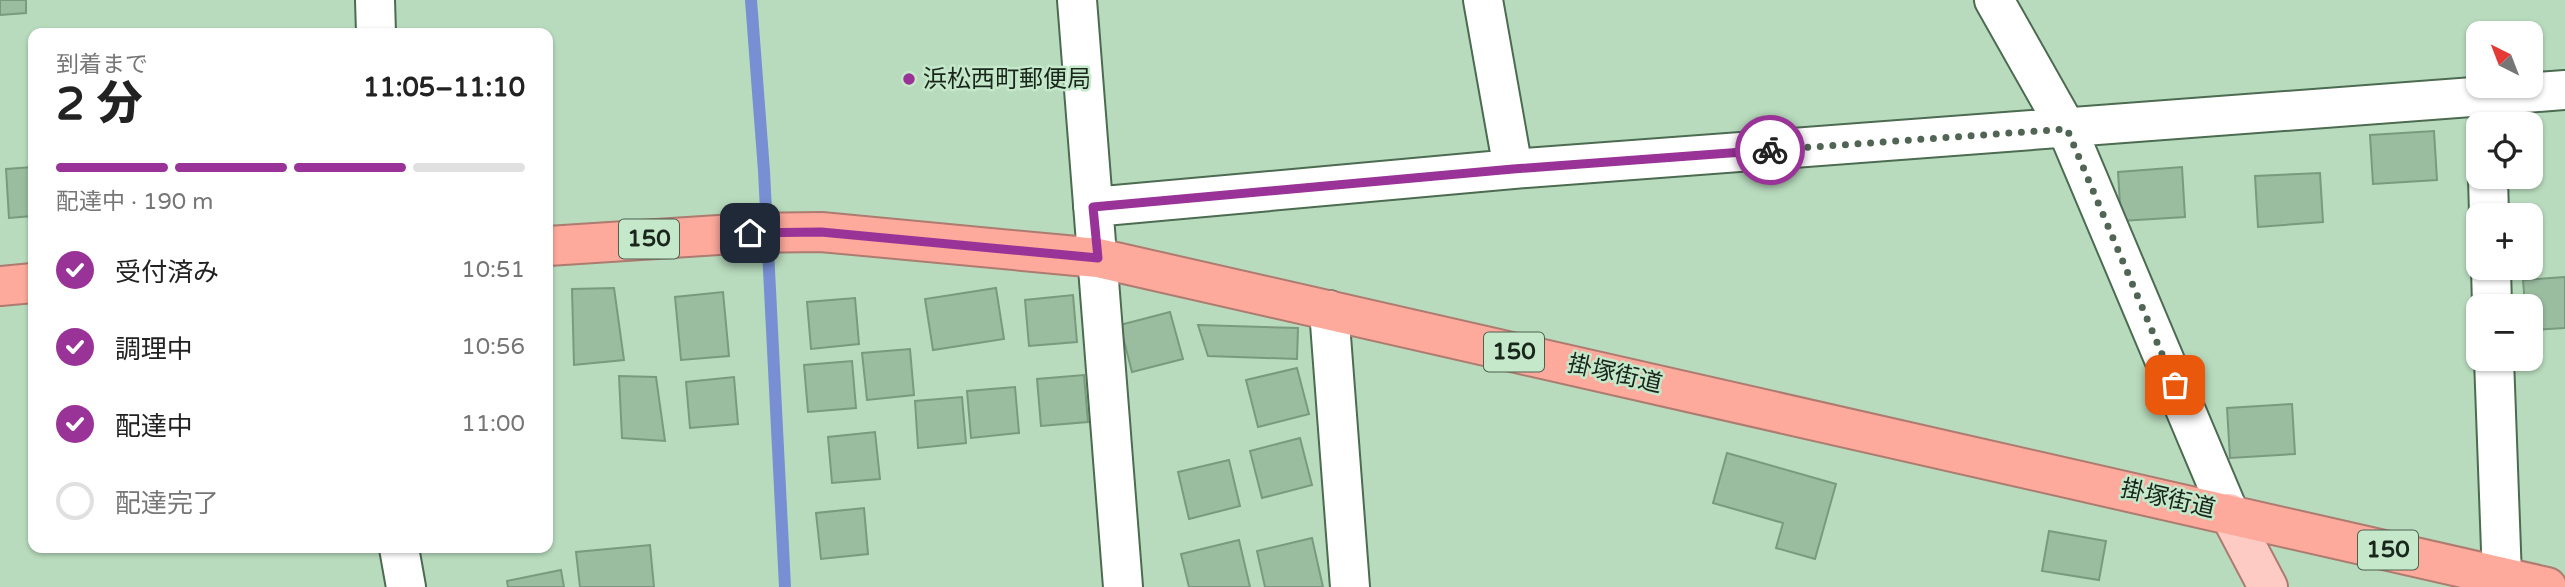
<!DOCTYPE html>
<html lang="ja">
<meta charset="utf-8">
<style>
body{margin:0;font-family:"Varela Round","Noto Sans JP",sans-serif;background:#f2f2f2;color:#222;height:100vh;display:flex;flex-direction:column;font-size:26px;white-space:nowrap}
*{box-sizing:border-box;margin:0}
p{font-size:23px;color:#767676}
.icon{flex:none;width:38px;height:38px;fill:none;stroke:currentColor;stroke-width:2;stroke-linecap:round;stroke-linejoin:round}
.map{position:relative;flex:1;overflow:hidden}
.side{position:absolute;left:28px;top:28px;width:525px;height:525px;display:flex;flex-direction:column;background:#fff;border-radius:14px;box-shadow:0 2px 5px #0004}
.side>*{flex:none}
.needle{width:46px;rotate:318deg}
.tools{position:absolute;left:2466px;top:21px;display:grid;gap:14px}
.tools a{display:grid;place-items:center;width:77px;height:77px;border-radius:14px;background:#fff;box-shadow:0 2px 5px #0004;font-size:35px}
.pin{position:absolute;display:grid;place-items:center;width:60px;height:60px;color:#fff;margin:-30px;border-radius:14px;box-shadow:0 4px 10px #0006}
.courier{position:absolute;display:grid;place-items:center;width:70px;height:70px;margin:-35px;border:5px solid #9a3397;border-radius:50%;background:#fff;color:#222;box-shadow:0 2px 9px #0007}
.head em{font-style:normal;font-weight:800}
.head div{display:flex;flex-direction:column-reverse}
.head{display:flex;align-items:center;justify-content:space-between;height:119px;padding:0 28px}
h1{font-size:46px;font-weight:800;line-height:52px}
.bar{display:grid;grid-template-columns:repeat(4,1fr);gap:10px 7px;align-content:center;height:84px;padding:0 28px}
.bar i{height:9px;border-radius:5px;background:#e0e0e0}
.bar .current{background:#9a3397}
.bar p{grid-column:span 4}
ol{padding:0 28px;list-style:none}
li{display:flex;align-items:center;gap:21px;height:77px}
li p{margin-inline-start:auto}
li .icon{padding:7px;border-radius:50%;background:#9a3397;color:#fff;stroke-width:4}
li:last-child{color:#767676}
li i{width:38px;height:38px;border:4px solid #e0e0e0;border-radius:50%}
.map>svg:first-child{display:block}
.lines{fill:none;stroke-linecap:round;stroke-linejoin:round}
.stream{stroke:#788fd3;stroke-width:12}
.building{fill:#9abc9f;stroke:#799a7e;stroke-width:2}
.minor-casing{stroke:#4c6b51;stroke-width:42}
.major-casing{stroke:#ad7b6f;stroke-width:42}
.highway-casing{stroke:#ad7b6f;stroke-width:42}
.minor{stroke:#fff;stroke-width:38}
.major{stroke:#fecbc4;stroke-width:38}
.highway{stroke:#fda99c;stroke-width:38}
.done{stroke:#516554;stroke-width:7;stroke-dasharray:0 12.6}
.route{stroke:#9a3397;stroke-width:9}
.poi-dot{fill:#9a3397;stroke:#c5e8ca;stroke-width:2.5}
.labels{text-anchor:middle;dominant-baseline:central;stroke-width:5;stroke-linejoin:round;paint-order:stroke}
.shield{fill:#c5e8ca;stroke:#4d6050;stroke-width:2}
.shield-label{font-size:23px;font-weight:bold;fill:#19261b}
.poi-label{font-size:24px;fill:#19261b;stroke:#c5e8ca;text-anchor:start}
.street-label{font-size:24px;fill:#19261b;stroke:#c5e8ca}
</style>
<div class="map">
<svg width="2565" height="587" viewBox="0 0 2565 587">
<rect width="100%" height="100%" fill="#b8dbbd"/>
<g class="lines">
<!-- stream -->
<path class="stream" d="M 751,0 L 764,171 L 785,587"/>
</g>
<!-- building -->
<path class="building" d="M 0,0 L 26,0 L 26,13 L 0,15 Z
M 2434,131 L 2437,180 L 2373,184 L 2370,135 Z
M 33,167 L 33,216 L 9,218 L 6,169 Z
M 2182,167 L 2185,217 L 2121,221 L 2118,172 Z
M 2320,173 L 2323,222 L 2258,227 L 2255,176 Z
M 2565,277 L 2565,328 L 2530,330 L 2530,306 L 2525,306 L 2523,280 Z
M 614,288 L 624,360 L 574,365 L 572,289 Z
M 996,288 L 1004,339 L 933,350 L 925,299 Z
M 723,292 L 729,356 L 681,360 L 675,297 Z
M 1073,295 L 1077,342 L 1029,346 L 1025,300 Z
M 855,298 L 859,344 L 811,349 L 807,302 Z
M 1170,312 L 1183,359 L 1132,372 L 1120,325 Z
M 1198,325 L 1298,328 L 1297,359 L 1208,356 Z
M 910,349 L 914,395 L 867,400 L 862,353 Z
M 852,361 L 856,408 L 808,412 L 804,365 Z
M 1297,368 L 1309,414 L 1258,427 L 1246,380 Z
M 1084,375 L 1088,422 L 1041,426 L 1037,379 Z
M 619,376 L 656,377 L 665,441 L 622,438 Z
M 734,377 L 738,424 L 690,428 L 686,382 Z
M 1015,387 L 1019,433 L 971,438 L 967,391 Z
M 962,397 L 966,443 L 918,448 L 915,401 Z
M 2292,404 L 2295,454 L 2230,458 L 2227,408 Z
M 875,432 L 880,479 L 832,483 L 828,437 Z
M 1300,438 L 1312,485 L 1262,498 L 1250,451 Z
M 1727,453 L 1836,484 L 1815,559 L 1776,548 L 1783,523 L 1713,503 Z
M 1229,460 L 1240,506 L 1189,519 L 1178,472 Z
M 864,508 L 868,554 L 821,559 L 816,513 Z
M 2049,531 L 2106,541 L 2099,580 L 2042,571 Z
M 1312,538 L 1323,587 L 1265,587 L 1257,551 Z
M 1239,540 L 1250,587 L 1189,587 L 1181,554 Z
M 650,545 L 654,587 L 580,587 L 576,552 Z
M 561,570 L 564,587 L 508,587 L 507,581 Z"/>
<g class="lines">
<defs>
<path id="minor" d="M 375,0 L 376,33
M 1077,0 L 1123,587
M 1483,0 L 1513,169
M 1994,0 L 2067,129 L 2229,513
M 2488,177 L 2489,215
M 1093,207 L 1513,169 L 2565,90
M 2491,268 L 2492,306
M 1329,310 L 1350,587
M 2494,359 L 2502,577
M 399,548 L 406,587"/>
<path id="major" d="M 2229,513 L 2268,587"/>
<path id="highway" d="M 548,246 L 750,233 L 821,232 L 1098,258 L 2547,587
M 0,286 L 33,283"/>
</defs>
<!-- minor casing -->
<use href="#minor" class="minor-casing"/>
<!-- major casing -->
<use href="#major" class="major-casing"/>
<!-- highway casing -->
<use href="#highway" class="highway-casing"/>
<!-- minor -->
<use href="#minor" class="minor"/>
<!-- major -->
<use href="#major" class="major"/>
<!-- highway -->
<use href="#highway" class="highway"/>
</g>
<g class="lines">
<!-- done -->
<path class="done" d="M 1770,150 L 2067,129 L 2175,385"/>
<!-- route -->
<path class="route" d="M 750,233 L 821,232 L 1098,258 L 1093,207 L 1513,169 L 1770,150"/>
</g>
<!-- markers -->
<circle class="poi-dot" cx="909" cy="79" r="7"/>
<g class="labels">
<!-- shield labels -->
<g class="shield">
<rect x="619" y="219.5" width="60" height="39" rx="5"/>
<rect x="1484" y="332.5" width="60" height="39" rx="5"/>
<rect x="2358" y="530.5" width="60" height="39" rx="5"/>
</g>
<g class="shield-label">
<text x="649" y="239">150</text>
<text x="1514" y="352">150</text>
<text x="2388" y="550">150</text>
</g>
<!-- poi labels -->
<g class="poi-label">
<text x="923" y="79">浜松西町郵便局</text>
</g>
<!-- street labels -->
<g class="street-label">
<text transform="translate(1615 374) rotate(13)">掛塚街道</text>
<text transform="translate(2168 499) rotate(13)">掛塚街道</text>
</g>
</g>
</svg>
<div class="tools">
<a><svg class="needle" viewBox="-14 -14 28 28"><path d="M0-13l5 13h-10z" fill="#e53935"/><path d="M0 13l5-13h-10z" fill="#767676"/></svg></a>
<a><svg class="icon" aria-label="locate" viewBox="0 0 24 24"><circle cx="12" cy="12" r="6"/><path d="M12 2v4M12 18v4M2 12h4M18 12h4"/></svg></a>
<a>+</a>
<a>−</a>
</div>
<div class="pin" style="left:2175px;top:385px;background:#ea580c"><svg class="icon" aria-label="bag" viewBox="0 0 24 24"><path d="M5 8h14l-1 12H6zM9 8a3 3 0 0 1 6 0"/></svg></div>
<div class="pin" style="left:750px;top:233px;background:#1f2937"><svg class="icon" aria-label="home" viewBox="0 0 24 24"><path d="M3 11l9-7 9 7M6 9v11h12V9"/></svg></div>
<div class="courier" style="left:1770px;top:150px"><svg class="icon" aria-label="bike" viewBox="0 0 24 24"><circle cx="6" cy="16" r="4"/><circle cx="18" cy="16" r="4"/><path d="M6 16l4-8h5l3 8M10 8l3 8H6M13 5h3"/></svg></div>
<section class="side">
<div class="head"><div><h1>2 分</h1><p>到着まで</p></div><em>11:05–11:10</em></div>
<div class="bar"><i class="current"></i><i class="current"></i><i class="current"></i><i></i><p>配達中 · 190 m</p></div>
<ol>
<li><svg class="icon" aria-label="check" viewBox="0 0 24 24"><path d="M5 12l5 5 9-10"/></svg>受付済み<p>10:51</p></li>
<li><svg class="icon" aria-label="check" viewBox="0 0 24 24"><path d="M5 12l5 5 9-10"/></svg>調理中<p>10:56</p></li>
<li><svg class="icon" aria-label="check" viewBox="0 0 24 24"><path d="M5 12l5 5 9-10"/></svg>配達中<p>11:00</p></li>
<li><i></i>配達完了</li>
</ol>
</section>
</div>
